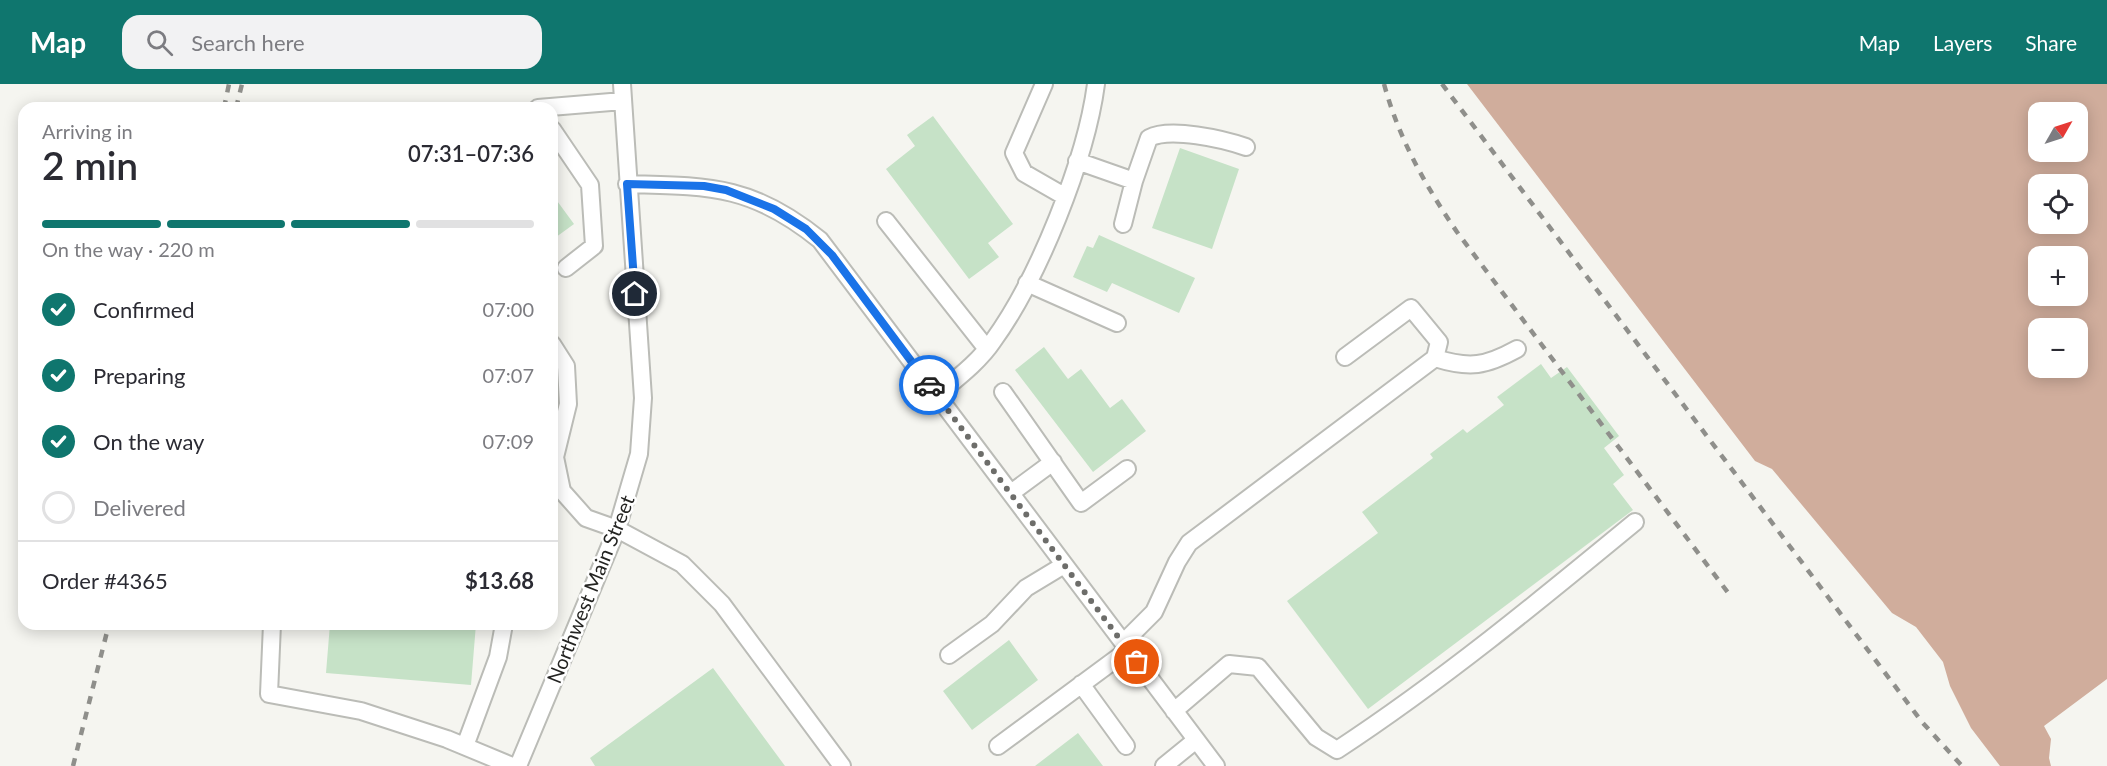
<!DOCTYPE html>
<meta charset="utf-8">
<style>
body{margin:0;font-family:Lato,sans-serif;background:#f2f2f3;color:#2b2b33;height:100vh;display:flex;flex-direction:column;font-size:22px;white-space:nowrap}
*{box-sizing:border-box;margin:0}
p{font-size:20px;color:#7c7c81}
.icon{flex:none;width:33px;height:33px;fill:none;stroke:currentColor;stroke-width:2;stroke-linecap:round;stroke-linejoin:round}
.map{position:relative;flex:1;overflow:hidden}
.drawer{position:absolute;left:18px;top:18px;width:540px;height:528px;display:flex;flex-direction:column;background:#fff;border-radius:18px;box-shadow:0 3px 15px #0003}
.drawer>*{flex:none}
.needle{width:39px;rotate:51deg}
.tools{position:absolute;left:2028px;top:18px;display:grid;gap:12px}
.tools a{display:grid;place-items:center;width:60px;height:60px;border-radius:12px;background:#fff;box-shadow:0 3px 15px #0003;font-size:30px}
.pin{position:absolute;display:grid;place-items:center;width:51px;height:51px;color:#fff;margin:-26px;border:3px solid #fff;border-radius:50%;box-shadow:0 2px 6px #0007}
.courier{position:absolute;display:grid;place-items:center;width:60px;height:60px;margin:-30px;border:4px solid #1a73e8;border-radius:50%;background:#fff;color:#222;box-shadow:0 2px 8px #0007}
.head em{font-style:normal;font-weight:600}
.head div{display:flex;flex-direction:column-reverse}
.head{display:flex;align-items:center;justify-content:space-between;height:102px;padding:0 24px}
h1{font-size:39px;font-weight:600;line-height:45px}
.bar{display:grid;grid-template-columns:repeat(4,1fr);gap:9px 6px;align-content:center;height:72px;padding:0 24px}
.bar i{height:8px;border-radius:4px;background:#e1e1e2}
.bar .active{background:#0f766e}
.bar p{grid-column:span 4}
.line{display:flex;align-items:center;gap:15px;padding:0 24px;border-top:2px solid #e1e1e2}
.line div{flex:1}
ol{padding:0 24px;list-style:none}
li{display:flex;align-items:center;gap:18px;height:66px}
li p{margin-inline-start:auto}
li .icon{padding:6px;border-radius:50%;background:#0f766e;color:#fff;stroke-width:4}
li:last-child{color:#7c7c81}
li i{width:33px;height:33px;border:3px solid #e1e1e2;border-radius:50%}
header{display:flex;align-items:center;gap:36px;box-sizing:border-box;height:84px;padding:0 30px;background:#0f766e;color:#fff}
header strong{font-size:28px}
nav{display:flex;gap:33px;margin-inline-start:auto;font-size:21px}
.search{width:420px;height:54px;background:#f2f2f3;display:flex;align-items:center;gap:15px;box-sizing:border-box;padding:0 21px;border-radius:18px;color:#7c7c81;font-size:22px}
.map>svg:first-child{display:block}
.forest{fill:#d0ad9c;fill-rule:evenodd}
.building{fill:#c6e2c7}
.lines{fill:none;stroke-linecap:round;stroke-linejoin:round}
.minor-casing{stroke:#bbbcb7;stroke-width:20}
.minor{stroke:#fff;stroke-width:16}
.rail{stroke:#8f8f8b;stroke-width:4.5;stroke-dasharray:8 8;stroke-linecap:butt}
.done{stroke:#6d6d6a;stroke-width:6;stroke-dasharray:0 10.8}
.route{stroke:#1a73e8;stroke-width:8}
.labels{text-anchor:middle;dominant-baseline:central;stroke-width:5;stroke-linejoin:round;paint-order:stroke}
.street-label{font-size:20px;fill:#242422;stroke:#fff}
</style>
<header>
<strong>Map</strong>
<div class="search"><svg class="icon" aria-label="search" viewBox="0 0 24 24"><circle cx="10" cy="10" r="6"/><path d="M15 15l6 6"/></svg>Search here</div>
<nav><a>Map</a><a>Layers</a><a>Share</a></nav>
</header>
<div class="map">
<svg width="2107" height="682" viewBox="0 0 2107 682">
<rect width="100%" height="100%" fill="#f5f5f0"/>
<!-- forest -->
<path class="forest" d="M 1467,0 L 2107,0 L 2107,595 L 2044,642 L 2051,655 L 2049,674 L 2051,682 L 2000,682 L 1971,644 L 1950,602 L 1943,578 L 1916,543 L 1892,529 L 1772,385 L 1755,377 ZM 2038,28 L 2078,28 L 2078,68 L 2038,68 ZM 2038,100 L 2078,100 L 2078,140 L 2038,140 ZM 2038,172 L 2078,172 L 2078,212 L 2038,212 ZM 2038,244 L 2078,244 L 2078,284 L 2038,284 Z"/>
<!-- building -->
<path class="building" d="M 933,32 L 1013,140 L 988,159 L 999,173 L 969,195 L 886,85 L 915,62 L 907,51 Z
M 1180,64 L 1239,85 L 1212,165 L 1152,144 Z
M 552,110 L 574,140 L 552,156 Z
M 1099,151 L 1195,194 L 1179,229 L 1112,199 L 1107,208 L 1073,193 L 1087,162 L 1093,164 Z
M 1044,263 L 1068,295 L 1081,285 L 1110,324 L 1122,315 L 1146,347 L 1093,388 L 1015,286 Z
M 1541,280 L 1551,294 L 1567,283 L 1619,352 L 1604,364 L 1624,391 L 1613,400 L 1633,426 L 1368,625 L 1287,517 L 1378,449 L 1362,428 L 1433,374 L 1430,370 L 1463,345 L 1467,349 L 1504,321 L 1497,313 Z
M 330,540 L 476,540 L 471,601 L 326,589 Z
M 1009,556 L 1038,596 L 972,646 L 943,607 Z
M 713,584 L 785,682 L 595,682 L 590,674 Z
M 1078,649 L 1103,682 L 1035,682 Z"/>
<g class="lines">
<defs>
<path id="minor" d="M 1044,0 L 1014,69 L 1024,89 L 1064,112
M 538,24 L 623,17
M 552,45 L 590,101 L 594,162 L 566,184
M 1077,77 L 1134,97 L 1149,54 C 1170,43 1223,55 1246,63
M 627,100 C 710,102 752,101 820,156 L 1216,682
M 886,137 L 987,265
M 1123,140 L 1134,97
M 1027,199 L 1117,239
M 552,260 L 566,282 L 568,320 L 555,373 L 562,407 L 586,434 L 617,445 L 682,480 L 722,520 L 842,682
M 1435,274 C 1470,285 1486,282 1517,265
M 1003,308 L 1081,419 L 1127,385
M 937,311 C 956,295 979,278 993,257 C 1038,195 1086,76 1096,0
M 1011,409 L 1053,378
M 272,540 L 269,610 L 361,627 L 447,655 L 512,682
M 1123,559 L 1154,528 L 1177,478 L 1189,459 L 1435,274 L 1439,258 L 1411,224 L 1345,273
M 949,571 L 992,540 L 1026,504 L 1064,481
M 1081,600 L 1126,662
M 1174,627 L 1229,580 L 1258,583 L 1316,653 L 1337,666 C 1442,597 1538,518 1635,438
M 465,662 L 498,573 L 504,540
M 998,662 L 1128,566
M 518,682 L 617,445 L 639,370 L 643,314 L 622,0
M 1164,682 L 1196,656"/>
</defs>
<!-- minor casing -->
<use href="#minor" class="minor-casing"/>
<!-- minor -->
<use href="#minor" class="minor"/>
<!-- rail -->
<path class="rail" d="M 1384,0 C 1399,55 1425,101 1457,148 L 1729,510
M 1442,0 L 1922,638 L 1962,682
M 224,24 L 229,0
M 236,24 L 242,0
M 73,682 L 109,540"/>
</g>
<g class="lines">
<!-- done -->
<path class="done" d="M 929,301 L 1137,578"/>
<!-- route -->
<path class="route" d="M 635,210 L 627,100 L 704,102 L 726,106 L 774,125 L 806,145 L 832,171 L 929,301"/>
</g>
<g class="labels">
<!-- street labels -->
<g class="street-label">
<text transform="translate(590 505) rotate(-68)">Northwest Main Street</text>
</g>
</g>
</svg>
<div class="tools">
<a><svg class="needle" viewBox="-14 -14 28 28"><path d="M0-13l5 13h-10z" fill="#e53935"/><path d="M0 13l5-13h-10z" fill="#7c7c81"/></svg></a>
<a><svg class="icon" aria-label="locate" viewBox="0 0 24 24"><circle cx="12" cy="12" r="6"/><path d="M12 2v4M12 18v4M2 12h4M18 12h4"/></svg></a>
<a>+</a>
<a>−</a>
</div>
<div class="pin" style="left:1137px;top:578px;background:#ea580c"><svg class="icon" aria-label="bag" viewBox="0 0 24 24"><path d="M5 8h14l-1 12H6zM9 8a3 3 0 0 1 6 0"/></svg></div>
<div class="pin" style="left:635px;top:210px;background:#1f2937"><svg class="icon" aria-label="home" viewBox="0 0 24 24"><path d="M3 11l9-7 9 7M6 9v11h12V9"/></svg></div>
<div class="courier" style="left:929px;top:301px"><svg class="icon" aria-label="car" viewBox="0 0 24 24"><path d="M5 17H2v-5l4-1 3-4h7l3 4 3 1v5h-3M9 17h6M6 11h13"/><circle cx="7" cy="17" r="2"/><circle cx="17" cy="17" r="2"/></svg></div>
<section class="drawer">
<div class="head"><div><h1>2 min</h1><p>Arriving in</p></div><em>07:31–07:36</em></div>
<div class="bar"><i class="active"></i><i class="active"></i><i class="active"></i><i></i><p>On the way · 220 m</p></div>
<ol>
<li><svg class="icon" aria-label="check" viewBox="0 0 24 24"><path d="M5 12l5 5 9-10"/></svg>Confirmed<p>07:00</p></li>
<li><svg class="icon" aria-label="check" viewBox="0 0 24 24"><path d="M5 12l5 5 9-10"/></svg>Preparing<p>07:07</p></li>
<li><svg class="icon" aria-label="check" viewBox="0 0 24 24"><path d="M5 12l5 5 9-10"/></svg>On the way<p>07:09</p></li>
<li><i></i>Delivered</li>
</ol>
<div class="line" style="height:78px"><div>Order #4365</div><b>$13.68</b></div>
</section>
</div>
